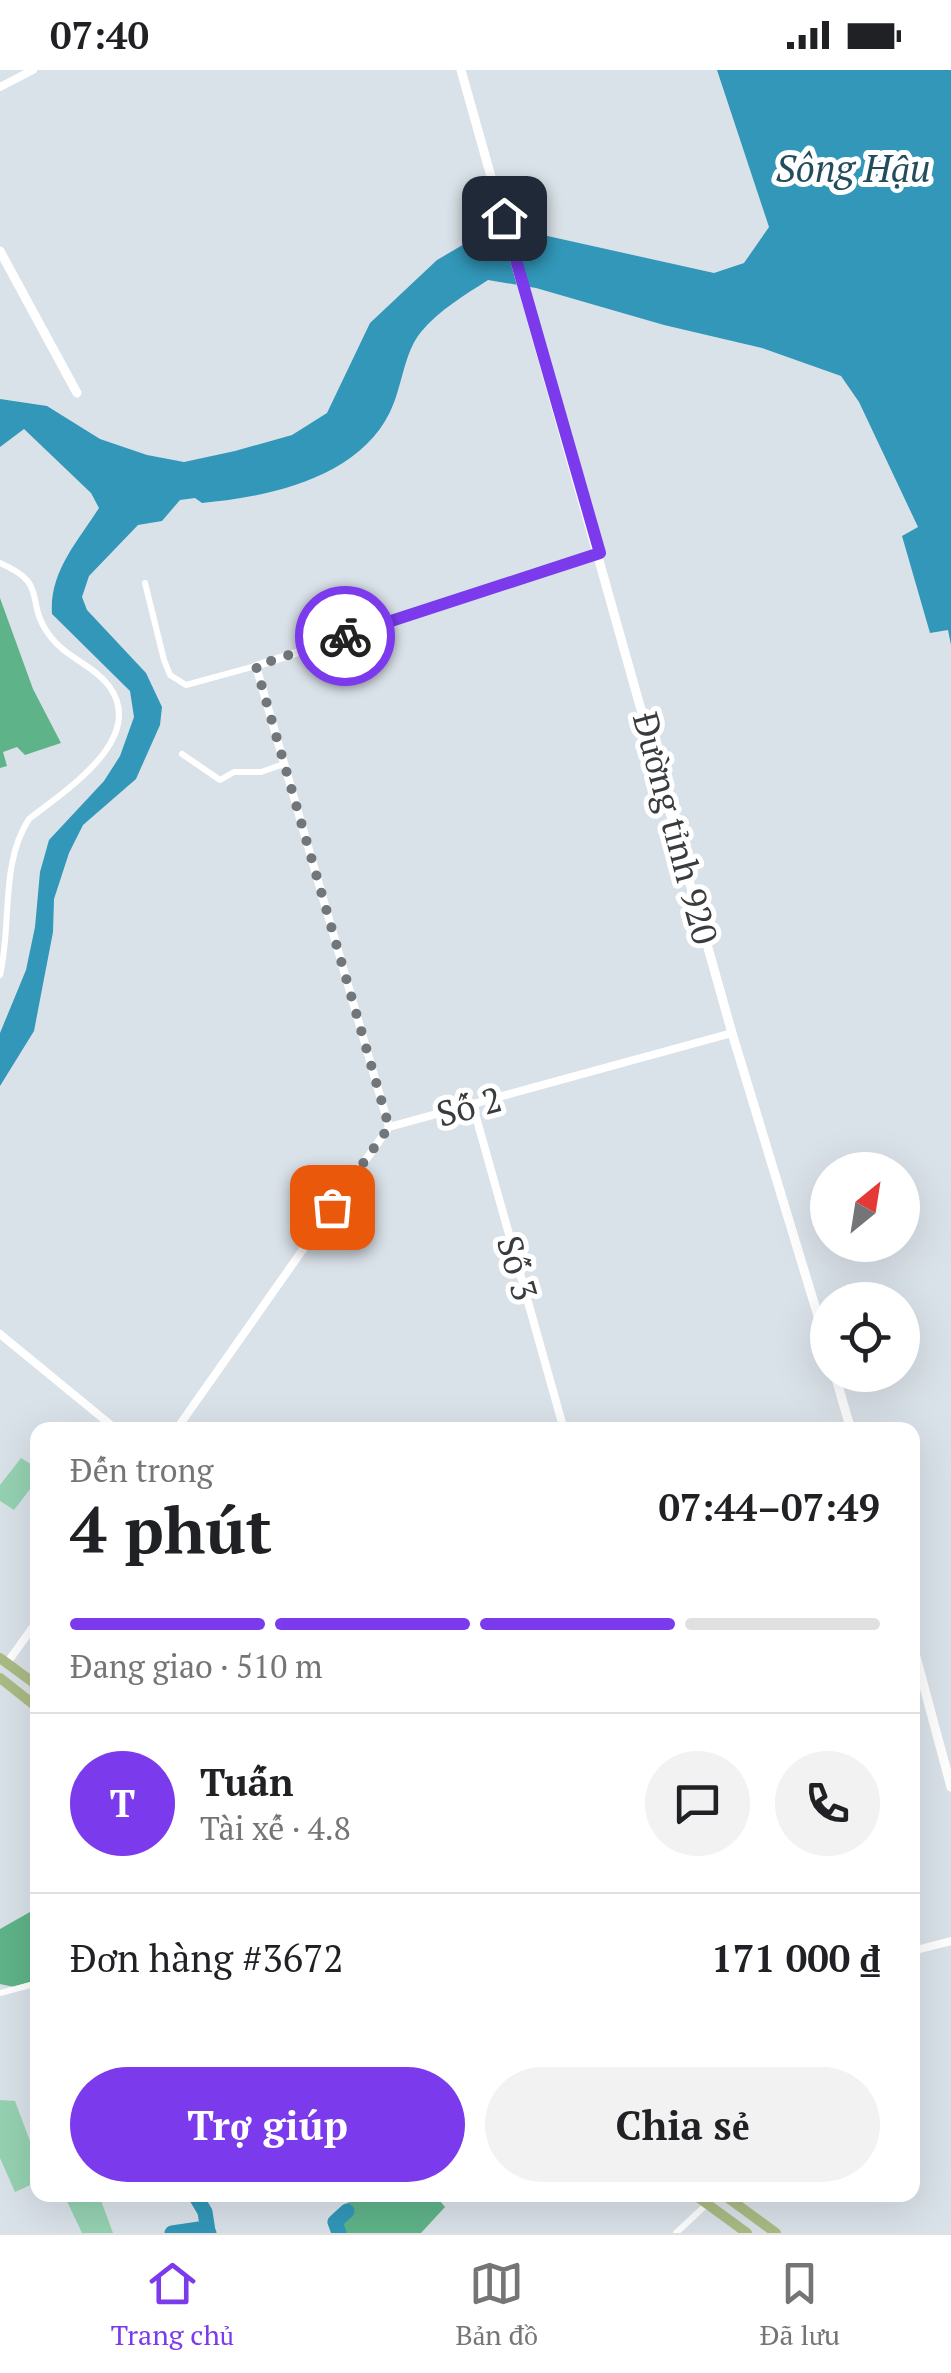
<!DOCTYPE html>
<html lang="vi">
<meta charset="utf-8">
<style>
body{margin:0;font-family:"PT Serif",serif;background:#f2f2f2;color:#202124;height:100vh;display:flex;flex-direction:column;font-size:38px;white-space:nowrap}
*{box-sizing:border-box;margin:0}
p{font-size:32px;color:#757577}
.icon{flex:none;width:55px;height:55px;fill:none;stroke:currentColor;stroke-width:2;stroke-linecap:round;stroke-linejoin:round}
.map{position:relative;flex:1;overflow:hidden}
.sheet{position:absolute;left:30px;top:1352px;width:890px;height:780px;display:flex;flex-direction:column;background:#fff;border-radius:20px;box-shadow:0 10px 40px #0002}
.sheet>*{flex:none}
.needle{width:65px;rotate:30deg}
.controls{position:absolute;left:810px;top:1082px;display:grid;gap:20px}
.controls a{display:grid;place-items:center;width:110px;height:110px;border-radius:50%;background:#fff;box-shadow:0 10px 40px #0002;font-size:50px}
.pin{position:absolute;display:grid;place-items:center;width:85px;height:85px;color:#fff;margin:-42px;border-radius:20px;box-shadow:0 5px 15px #0006}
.courier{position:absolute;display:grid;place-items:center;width:100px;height:100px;margin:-50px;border:8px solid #7c3aed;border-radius:50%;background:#fff;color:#222;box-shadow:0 2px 12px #0007}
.summary em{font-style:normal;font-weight:700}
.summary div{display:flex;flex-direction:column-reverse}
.summary{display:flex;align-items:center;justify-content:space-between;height:170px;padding:0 40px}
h1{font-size:65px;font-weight:700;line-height:75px}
.bar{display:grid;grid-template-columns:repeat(4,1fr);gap:15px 10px;align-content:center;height:120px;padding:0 40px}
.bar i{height:12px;border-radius:8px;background:#e0e0e0}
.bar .on{background:#7c3aed}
.bar p{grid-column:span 4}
.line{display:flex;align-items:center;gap:25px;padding:0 40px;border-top:2px solid #e0e0e0}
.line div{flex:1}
.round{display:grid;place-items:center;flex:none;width:105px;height:105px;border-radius:52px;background:#f2f2f2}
.action{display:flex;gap:20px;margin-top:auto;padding:20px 40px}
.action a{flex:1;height:115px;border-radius:60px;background:#7c3aed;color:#fff;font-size:40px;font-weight:700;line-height:115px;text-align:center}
.action a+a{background:#f2f2f2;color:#202124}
.status{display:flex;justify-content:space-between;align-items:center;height:70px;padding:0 50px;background:#fff;direction:ltr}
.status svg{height:28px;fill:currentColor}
.tab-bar{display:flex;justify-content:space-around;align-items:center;height:140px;border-top:2px solid #e0e0e0;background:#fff;font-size:28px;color:#757577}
.tab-bar a{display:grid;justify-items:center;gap:5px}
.tab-bar .on{color:#7c3aed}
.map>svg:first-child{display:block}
.green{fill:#95d2b2}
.forest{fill:#5fb389}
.water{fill:#3297b9}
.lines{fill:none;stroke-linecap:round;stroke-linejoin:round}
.river{stroke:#3297b9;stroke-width:15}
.minor{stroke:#fff;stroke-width:6}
.tertiary{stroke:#fff;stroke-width:8}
.secondary{stroke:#fff;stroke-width:9}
.trunk{stroke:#abbb84;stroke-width:10}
.done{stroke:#71767a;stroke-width:10;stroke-dasharray:0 18}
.route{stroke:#7c3aed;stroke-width:12}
.labels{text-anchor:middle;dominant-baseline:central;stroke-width:10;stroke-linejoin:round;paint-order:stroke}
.street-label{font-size:35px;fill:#393c3e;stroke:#fff}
.water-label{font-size:38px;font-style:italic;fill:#234d5c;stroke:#fff}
</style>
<div class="status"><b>07:40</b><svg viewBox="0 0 49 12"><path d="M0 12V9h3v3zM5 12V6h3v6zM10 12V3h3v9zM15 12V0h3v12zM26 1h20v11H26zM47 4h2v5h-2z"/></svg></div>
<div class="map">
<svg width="951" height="2163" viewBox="0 0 951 2163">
<rect width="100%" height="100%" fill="#dae2e9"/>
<!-- green -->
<path class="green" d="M 21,1388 L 37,1398 L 37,1410 L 14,1440 L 0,1431 L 0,1415 Z
M 0,2030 L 15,2031 L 37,2090 L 37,2112 L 15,2122 L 0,2088 Z
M 64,2125 L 99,2125 L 113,2163 L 82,2163 Z"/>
<!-- forest -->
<path class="forest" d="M 0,528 L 33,619 L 61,673 L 25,685 L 17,677 L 3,682 L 7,696 L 0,698 Z
M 37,1838 L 37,1910 L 14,1917 L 0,1914 L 0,1859 Z
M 358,2125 L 374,2125 L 375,2129 L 379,2125 L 435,2125 L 445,2137 L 421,2163 L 346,2163 L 333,2144 Z"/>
<!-- water -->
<path class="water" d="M 717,0 L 951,0 L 951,575 L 948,560 L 930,563 L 902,466 L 918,457 L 859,332 L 841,306 L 762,278 L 664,255 L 536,218 L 488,210 C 465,225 439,240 421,262 C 404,282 402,318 390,342 C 358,408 269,427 202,433 L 195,428 L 180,430 L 162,451 L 138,455 L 89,506 L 82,527 L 87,540 L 146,603 L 162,637 L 160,655 L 136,709 L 83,755 L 69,783 L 54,829 L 53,862 L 34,961 L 0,1016 L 0,963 L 26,900 L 35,857 L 40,802 L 49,770 L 104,711 L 120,686 L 134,647 L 130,621 L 52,544 C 49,502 78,471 99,438 L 91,423 L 24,359 L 0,377 L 0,329 L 47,336 L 100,369 L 147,385 L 184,392 L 235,381 L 292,365 L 327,343 L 370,253 L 437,190 L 478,166 L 534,163 L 714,203 L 744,193 L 769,157 Z"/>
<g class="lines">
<!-- river -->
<path class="river" d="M 195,2125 L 205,2142 L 208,2161
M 172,2163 L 199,2159 L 209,2163
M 339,2163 L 335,2152 L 347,2141"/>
<!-- minor -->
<path class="minor" d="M 0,493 C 51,515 23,531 50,566 C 65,587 93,595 109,616 C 148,669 63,722 29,749 C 0,793 12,855 0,905
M 145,513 L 164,590 L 170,605 L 186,615 L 256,596
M 182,684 L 220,710 L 234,702 L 261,702 L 284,694
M 0,1923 L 38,1913
M 676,2163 L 707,2134"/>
<!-- tertiary -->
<path class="tertiary" d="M 0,17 L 33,0
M 473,1036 L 564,1360
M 389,1057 L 256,596 L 599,483
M 0,1264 L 117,1360
M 176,1360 L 389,1057 L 732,963
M 7,1593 L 38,1550
M 912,1881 L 951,1871"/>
<!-- secondary -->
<path class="secondary" d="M 461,0 L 732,963 L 828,1279
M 0,181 L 77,323
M 835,1305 L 851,1360
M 912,1572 L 951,1717"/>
<!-- trunk -->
<path class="trunk" d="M 0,1588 L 38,1616
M 0,1608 L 38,1638
M 695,2125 L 747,2163
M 724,2125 L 776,2163"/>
</g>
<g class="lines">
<!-- done -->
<path class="done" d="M 332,1137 L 389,1057 L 256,596 L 345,566"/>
<!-- route -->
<path class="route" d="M 345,566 L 600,483 L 504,148"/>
</g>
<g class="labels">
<!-- street labels -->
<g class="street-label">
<text transform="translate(676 758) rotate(75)">Đường tỉnh 920</text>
<text transform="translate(469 1036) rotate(-15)">Số 2</text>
<text transform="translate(518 1198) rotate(74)">Số 3</text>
</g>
<!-- water labels -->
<g class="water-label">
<text x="853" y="98">Sông Hậu</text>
</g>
</g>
</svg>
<div class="controls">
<a><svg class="needle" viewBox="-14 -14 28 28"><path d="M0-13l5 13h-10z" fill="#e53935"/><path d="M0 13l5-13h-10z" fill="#757577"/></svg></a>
<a><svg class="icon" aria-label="locate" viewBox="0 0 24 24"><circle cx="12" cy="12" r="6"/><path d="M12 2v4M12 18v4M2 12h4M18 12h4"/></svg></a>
</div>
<div class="pin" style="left:332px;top:1137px;background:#ea580c"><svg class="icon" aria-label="bag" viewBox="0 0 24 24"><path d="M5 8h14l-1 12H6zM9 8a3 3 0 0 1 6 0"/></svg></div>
<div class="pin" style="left:504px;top:148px;background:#1f2937"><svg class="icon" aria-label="home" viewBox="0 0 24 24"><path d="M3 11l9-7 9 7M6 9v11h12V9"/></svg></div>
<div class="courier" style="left:345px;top:566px"><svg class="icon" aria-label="bike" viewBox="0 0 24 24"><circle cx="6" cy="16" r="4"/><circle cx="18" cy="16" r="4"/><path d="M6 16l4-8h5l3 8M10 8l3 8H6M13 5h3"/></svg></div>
<section class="sheet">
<div class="summary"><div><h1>4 phút</h1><p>Đến trong</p></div><em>07:44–07:49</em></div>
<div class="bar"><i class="on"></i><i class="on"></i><i class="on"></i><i></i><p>Đang giao · 510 m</p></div>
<div class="line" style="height:180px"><b class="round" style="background:#7c3aed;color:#fff">T</b><div><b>Tuấn</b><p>Tài xế · 4.8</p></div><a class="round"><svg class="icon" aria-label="chat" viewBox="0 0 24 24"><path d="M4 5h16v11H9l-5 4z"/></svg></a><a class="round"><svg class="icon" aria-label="phone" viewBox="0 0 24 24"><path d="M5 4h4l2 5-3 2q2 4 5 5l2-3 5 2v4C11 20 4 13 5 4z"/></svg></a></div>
<div class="line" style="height:130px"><div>Đơn hàng #3672</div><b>171 000 ₫</b></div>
<div class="action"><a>Trợ giúp</a><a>Chia sẻ</a></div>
</section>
</div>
<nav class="tab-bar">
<a class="on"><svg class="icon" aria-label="home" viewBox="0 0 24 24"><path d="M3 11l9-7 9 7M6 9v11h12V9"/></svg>Trang chủ</a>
<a><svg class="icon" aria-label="map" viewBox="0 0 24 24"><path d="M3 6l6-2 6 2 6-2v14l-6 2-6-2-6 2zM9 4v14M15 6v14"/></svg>Bản đồ</a>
<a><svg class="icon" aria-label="saved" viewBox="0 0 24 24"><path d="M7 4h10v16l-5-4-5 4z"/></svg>Đã lưu</a>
</nav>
